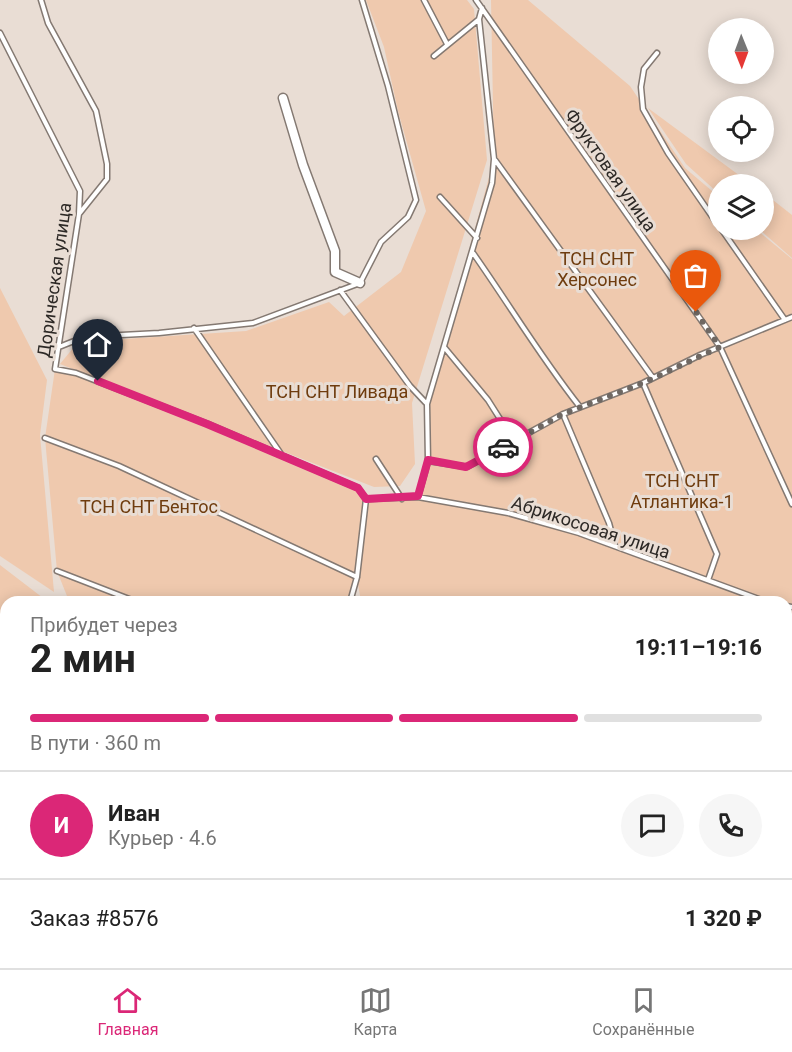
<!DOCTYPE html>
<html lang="ru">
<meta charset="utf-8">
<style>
body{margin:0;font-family:Roboto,sans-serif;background:#f6f6f6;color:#222;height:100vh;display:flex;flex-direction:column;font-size:22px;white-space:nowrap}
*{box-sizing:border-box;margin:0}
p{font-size:20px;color:#767676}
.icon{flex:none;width:33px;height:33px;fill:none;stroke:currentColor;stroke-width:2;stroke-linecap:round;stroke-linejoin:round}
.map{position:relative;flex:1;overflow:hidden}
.drawer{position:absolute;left:0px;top:596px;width:792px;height:374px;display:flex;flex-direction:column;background:#fff;border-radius:18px 18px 0 0;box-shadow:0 3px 15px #0003}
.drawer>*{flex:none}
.needle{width:39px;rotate:179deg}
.fabs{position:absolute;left:708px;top:18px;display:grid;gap:12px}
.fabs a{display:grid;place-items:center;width:66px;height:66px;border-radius:50%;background:#fff;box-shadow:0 3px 15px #0003;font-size:30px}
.pin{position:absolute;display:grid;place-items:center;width:51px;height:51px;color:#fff;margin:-62px -26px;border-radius:50% 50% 50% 0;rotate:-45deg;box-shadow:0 0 6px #0007}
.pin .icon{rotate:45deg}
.courier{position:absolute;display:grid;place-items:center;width:60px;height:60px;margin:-30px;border:4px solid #db2777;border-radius:50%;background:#fff;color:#222;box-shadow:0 2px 8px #0007}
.headline em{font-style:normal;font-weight:700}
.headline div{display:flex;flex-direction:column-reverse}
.headline{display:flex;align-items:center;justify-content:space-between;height:102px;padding:0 30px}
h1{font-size:39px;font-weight:700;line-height:45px}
.bar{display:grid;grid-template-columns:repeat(4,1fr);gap:9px 6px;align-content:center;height:72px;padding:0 30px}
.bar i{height:8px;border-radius:4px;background:#e0e0e0}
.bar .on{background:#db2777}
.bar p{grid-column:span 4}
.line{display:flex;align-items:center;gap:15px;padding:0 30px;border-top:2px solid #e0e0e0}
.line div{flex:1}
.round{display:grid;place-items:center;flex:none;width:63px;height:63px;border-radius:32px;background:#f6f6f6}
.tabs{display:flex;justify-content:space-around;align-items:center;height:84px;border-top:2px solid #e0e0e0;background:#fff;font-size:16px;color:#767676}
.tabs a{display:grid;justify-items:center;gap:3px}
.tabs .on{color:#db2777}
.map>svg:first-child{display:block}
.green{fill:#efc9ae}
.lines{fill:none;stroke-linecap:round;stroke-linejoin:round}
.service-casing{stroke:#847972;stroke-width:7}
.minor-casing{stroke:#847972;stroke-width:11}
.service{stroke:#fff;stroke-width:4}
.minor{stroke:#fff;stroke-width:8}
.done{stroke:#6f6863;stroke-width:6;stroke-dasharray:0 10.8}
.route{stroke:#db2777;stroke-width:8}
.labels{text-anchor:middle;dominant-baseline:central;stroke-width:6;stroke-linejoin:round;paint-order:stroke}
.street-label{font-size:18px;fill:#2d2926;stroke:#e9ddd4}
.park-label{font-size:18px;fill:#6f3c0e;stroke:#e9ddd4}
</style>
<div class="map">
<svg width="792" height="968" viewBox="0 0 792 968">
<rect width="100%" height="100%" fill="#e9ddd4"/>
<!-- green -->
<path class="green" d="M 366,0 L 467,0 L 474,9 L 487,160 L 412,403 L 415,464 L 400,486 L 374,487 L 60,364 L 78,342 L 246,331 L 329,302 L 344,316 L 401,272 L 426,211 L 398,111 L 384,47 Z
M 491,0 L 528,0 L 630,86 L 685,168 L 718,196 L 718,230 L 757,230 L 792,259 L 792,968 L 530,968 L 502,963 L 786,963 L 786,602 L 361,601 L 357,579 L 350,601 L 69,601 L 57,571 L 45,438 L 55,369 L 76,373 L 358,488 L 366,499 L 418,496 L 428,461 L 427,404 L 494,159 Z
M 648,108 L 751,184 L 718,184 L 718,193 L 686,164 Z
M 764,193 L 792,215 L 792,258 L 760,230 L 764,230 Z
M 0,288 L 47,380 L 40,435 L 54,592 L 0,556 Z
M 0,565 L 47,601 L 6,602 L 6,834 L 0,822 Z
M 6,864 L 6,963 L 248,963 L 251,968 L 0,968 Z
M 251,963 L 378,963 L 367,968 L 254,968 Z
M 397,963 L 474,963 L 502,968 L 390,968 Z"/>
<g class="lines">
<defs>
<path id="service" d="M 41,0 L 48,23 L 96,111 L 107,164 L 107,179 L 79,214
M 424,0 L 447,44
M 476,0 L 720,347 L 792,504
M 0,33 L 80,191 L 79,214 L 55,369 L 76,373 L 208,424 L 358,488 L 366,499 L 357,577 L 350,602
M 657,53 L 644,69 L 641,87 L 643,109 L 668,153 L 718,225
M 434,56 L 478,20
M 495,160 L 653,378
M 440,197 L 477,238
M 722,230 L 785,320
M 473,253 C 509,304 541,358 580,407
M 340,290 L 410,386 L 426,403
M 194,328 L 281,454
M 59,347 L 84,337 L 159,333 L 253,323 L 360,283 L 381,242 L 408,217 L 416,200 L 388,86 L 362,0
M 444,347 L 488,400 L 514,441
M 643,383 L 717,554 L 708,580
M 563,414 L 609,523 L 615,546
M 45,438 L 119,466 L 357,577
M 376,459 L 402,499
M 428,461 L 427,404 L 492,183 L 494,159 L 479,19 L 482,8
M 418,497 L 428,461 L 467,467 L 563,414 L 643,383 L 700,355 L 792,317
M 366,499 L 418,497 L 508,513 L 579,533 L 767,602
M 57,571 L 137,602
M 786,606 L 792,607
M 0,694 L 6,699
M 786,703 L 792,707
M 786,810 L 792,812
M 786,914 L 792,916
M 79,963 L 79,968
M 254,963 L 257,968
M 507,963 L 533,968
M 373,968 L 384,963
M 581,968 L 585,963
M 683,968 L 687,963
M 783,968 L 792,959"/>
<path id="minor" d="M 283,98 L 303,165 L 335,251 L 335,272 L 360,283"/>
</defs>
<!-- service casing -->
<use href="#service" class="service-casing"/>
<!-- minor casing -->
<use href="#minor" class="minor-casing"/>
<!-- service -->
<use href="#service" class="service"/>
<!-- minor -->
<use href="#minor" class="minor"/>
</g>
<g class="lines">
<!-- done -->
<path class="done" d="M 503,447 L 563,414 L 643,383 L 720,347 L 696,312"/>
<!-- route -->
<path class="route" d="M 98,381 L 207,424 L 358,488 L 366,499 L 418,496 L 428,460 L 466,467 L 503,447"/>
</g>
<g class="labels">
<!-- street labels -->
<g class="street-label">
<text transform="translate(611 170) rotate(55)">Фруктовая улица</text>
<text transform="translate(54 280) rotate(-82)">Дорическая улица</text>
<text transform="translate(591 527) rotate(18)">Абрикосовая улица</text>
</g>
<!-- park labels -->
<g class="park-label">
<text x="597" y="258">ТСН СНТ<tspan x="597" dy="21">Херсонес</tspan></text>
<text x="337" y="391">ТСН СНТ Ливада</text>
<text x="682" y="480">ТСН СНТ<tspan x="682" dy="21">Атлантика-1</tspan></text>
<text x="149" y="506">ТСН СНТ Бентос</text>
</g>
</g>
</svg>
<div class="fabs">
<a><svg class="needle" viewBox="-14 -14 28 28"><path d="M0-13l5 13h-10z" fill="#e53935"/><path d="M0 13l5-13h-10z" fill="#767676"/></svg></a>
<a><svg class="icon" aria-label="locate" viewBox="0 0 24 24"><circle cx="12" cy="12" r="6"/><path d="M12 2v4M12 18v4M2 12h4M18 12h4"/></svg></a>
<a><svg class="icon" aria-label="layers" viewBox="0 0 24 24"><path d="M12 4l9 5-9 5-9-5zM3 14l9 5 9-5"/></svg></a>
</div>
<div class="pin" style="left:696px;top:312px;background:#ea580c"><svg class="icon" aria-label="bag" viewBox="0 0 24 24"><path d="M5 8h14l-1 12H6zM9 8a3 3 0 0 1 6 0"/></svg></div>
<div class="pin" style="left:98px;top:381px;background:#1f2937"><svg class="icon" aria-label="home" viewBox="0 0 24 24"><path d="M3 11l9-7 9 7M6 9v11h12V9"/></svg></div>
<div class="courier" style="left:503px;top:447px"><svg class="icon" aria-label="car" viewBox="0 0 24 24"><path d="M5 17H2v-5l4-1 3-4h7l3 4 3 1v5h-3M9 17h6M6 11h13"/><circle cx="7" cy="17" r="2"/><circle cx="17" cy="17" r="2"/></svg></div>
<section class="drawer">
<div class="headline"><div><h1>2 мин</h1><p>Прибудет через</p></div><em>19:11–19:16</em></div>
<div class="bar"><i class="on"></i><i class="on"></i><i class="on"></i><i></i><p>В пути · 360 m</p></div>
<div class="line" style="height:108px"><b class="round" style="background:#db2777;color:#fff">И</b><div><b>Иван</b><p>Курьер · 4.6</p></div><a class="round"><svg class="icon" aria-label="chat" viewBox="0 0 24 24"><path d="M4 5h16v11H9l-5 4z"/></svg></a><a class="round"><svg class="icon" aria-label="phone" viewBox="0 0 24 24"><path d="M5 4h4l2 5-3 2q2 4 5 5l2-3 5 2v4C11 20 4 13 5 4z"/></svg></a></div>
<div class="line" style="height:78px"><div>Заказ #8576</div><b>1 320 ₽</b></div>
</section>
</div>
<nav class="tabs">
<a class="on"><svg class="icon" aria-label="home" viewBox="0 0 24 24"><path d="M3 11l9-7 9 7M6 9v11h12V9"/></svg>Главная</a>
<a><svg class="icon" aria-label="map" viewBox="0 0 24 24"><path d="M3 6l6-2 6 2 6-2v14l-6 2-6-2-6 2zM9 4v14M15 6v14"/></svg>Карта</a>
<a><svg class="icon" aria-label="saved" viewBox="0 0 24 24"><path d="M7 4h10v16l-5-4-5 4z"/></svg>Сохранённые</a>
</nav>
